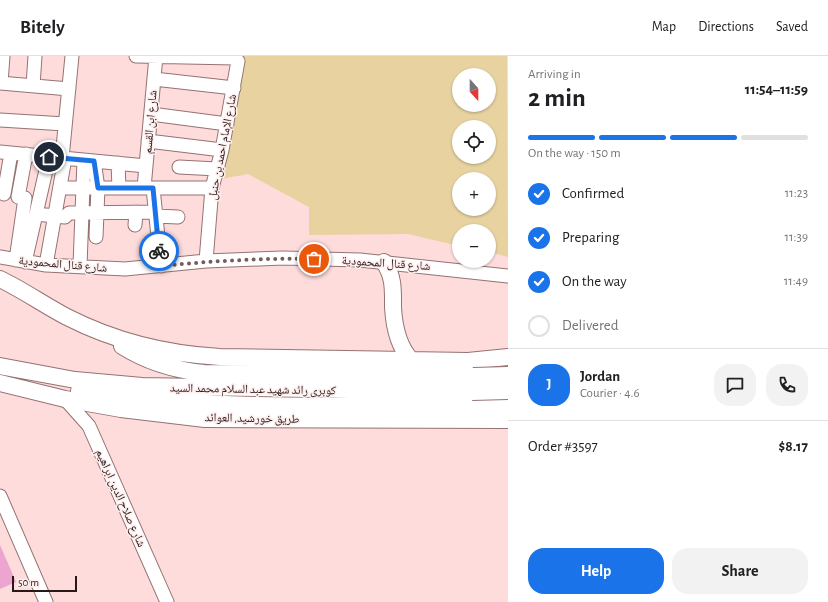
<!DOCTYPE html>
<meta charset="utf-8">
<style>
body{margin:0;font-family:"Alegreya Sans","Noto Naskh Arabic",sans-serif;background:#f2f2f2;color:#202124;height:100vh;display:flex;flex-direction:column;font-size:15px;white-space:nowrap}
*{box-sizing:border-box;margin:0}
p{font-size:13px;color:#757577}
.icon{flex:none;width:22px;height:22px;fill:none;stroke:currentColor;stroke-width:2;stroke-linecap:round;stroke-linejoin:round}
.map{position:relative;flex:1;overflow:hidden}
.sheet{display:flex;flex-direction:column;background:#fff;width:320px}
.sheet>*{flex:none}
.needle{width:26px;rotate:159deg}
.tools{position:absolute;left:452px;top:12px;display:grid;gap:8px}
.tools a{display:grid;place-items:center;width:44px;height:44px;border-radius:50%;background:#fff;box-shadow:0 1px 3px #0004;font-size:20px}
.scale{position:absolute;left:12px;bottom:10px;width:65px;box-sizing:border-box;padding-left:4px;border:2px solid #281919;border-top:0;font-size:11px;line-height:14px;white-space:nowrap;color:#281919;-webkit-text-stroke:3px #feeeed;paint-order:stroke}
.pin{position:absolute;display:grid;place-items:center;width:34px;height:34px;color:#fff;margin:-17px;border:2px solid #fff;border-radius:50%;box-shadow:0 1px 4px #0007}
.courier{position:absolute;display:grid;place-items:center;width:40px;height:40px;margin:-20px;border:3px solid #1a73e8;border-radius:50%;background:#fff;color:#222;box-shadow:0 1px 5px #0007}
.overview em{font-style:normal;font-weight:700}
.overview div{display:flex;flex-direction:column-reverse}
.overview{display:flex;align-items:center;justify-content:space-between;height:68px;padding:0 20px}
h1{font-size:26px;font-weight:700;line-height:30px}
.bar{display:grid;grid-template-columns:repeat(4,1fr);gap:6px 4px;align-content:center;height:48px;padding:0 20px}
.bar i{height:5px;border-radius:3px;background:#e0e0e0}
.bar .active{background:#1a73e8}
.bar p{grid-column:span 4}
.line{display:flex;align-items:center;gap:10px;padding:0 20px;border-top:1px solid #e0e0e0}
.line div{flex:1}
.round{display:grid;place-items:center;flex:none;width:42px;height:42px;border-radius:16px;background:#f2f2f2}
ol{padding:0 20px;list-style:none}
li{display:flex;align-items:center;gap:12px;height:44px}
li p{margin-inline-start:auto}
li .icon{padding:4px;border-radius:50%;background:#1a73e8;color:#fff;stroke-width:4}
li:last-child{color:#757577}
li i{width:22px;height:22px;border:2px solid #e0e0e0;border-radius:50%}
.button{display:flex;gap:8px;margin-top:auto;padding:8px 20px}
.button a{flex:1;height:46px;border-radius:16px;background:#1a73e8;color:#fff;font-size:16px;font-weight:700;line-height:46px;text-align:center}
.button a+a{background:#f2f2f2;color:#202124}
header{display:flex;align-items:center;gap:24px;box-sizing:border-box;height:56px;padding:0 20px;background:#fff;border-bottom:1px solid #e0e0e0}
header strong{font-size:19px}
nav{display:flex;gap:22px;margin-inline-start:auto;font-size:14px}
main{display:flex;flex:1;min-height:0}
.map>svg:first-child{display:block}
.green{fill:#e7d2a0;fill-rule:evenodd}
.building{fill:#eda5cf}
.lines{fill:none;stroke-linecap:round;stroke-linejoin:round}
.minor-casing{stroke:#967272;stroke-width:15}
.major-casing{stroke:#967272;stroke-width:18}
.minor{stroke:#fff;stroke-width:13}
.major{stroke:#fff;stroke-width:16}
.major-bridge-casing{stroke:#967272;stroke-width:18;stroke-linecap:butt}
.major-bridge{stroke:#fff;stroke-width:16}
.done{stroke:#735d5d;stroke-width:4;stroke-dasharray:0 7.2}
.route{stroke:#1a73e8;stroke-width:5}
.labels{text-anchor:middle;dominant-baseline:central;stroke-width:3;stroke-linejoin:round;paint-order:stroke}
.street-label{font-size:12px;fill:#281919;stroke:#feeeed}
</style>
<header>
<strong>Bitely</strong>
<nav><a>Map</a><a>Directions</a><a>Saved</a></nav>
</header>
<main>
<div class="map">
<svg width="508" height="546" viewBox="0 0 508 546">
<rect width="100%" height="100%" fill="#fddcdb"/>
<!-- green -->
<path class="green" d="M 244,0 L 507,0 L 508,201 L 489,196 L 489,175 L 459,175 L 459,190 L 408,178 L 309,179 L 309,151 L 248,118 L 221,123 ZM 459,19 L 489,19 L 489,49 L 459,49 ZM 459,71 L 489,71 L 489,101 L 459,101 ZM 459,123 L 489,123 L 489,153 L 459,153 Z"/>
<!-- building -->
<path class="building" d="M 0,489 L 16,526 L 0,533 Z"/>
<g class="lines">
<defs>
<path id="minor" d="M 136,0 L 235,2 L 238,5 L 222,94 L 212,132 L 206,205
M 154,23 L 234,32
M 0,27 L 69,33
M 1,27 L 3,0
M 33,30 L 35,0
M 151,58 L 227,68
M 0,64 L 65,68
M 148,85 L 222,94
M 0,96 L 146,110
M 62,102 L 72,0
M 94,105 L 98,132 L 96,181
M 118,107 L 119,132
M 179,111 L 217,113
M 60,132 L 212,132
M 144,132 L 156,0
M 153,132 L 161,210
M 4,138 L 11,97
M 18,141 L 26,98
M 36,158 L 65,161 L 69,157 L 155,156
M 156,160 L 178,161
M 135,169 L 136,156
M 0,201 L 46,209 L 125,213 L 206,205 L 283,202 L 360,204 L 508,220
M 16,204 L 25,142
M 25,206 L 49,101
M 46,209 L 65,102
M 80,210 L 84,104
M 65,343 L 89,370 L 167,546
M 0,440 L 46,546"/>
<path id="major" d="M 384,206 C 394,221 393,234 393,251 C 394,270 398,290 411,304
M 0,223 C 23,234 44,249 67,261 C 114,285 167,298 220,301 L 468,305 L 508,301
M 122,290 C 147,306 174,314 204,317 L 473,320
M 0,310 L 75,324 L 142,330 L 472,336
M 0,327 L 65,343 L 121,353 L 205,363 L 508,364
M 79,335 C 221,356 365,349 508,348"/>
</defs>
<!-- minor casing -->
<use href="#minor" class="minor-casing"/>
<!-- major casing -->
<use href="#major" class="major-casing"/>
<!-- minor -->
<use href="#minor" class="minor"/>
<!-- major -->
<use href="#major" class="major"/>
<defs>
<path id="major-bridge" d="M 473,320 L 508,319
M 472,336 L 508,335"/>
</defs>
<!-- major-bridge casing -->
<use href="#major-bridge" class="major-bridge-casing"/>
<!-- major-bridge -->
<use href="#major-bridge" class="major-bridge"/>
</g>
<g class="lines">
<!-- done -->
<path class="done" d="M 159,195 L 161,210 C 212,205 262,202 314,203"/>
<!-- route -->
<path class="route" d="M 49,101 L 94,105 L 98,132 L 153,132 L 159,195"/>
</g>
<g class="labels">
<!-- street labels -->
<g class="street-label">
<text transform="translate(150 66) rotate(-85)">شارع ابن القسم</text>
<text transform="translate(222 91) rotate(-79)">شارع الإمام احمد بن حنبل</text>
<text transform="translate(386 207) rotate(4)">شارع قنال المحمودية</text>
<text transform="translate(63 208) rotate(5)">شارع قنال المحمودية</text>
<text transform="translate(253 333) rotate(1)">كوبرى رائد شهيد عبد السلام محمد السيد</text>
<text transform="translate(252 362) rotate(1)">طريق خورشيد, العوائد</text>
<text transform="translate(121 442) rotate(66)">شارع صلاح الدين ابراهيم</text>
</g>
</g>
</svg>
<div class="tools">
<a><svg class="needle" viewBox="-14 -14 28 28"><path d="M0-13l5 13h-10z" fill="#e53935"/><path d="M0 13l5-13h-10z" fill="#757577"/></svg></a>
<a><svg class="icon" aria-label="locate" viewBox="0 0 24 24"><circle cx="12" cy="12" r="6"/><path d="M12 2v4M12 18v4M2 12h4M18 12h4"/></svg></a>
<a>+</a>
<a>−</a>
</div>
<div class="scale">50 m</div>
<div class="pin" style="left:314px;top:203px;background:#ea580c"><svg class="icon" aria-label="bag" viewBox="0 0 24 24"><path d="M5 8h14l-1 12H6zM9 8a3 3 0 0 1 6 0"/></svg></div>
<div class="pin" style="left:49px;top:101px;background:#1f2937"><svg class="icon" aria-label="home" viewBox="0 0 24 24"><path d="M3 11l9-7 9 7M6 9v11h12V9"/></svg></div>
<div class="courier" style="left:159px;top:195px"><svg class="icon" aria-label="bike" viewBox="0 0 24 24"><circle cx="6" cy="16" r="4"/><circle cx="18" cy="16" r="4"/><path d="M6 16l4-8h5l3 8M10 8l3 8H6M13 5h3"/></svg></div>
</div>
<section class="sheet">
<div class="overview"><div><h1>2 min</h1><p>Arriving in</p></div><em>11:54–11:59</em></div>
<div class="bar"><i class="active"></i><i class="active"></i><i class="active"></i><i></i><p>On the way · 150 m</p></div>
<ol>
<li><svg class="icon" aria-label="check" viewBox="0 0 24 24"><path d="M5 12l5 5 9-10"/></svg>Confirmed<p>11:23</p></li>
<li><svg class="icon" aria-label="check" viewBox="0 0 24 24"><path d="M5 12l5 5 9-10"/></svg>Preparing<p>11:39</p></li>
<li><svg class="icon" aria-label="check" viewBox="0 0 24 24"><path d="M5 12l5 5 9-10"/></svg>On the way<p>11:49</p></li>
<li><i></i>Delivered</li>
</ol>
<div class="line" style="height:72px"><b class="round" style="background:#1a73e8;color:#fff">J</b><div><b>Jordan</b><p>Courier · 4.6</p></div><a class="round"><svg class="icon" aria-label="chat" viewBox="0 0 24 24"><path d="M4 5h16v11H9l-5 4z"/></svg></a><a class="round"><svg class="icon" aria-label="phone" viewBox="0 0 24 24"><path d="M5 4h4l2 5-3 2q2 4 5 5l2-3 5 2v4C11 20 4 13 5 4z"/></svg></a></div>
<div class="line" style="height:52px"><div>Order #3597</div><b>$8.17</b></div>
<div class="button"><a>Help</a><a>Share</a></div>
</section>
</main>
